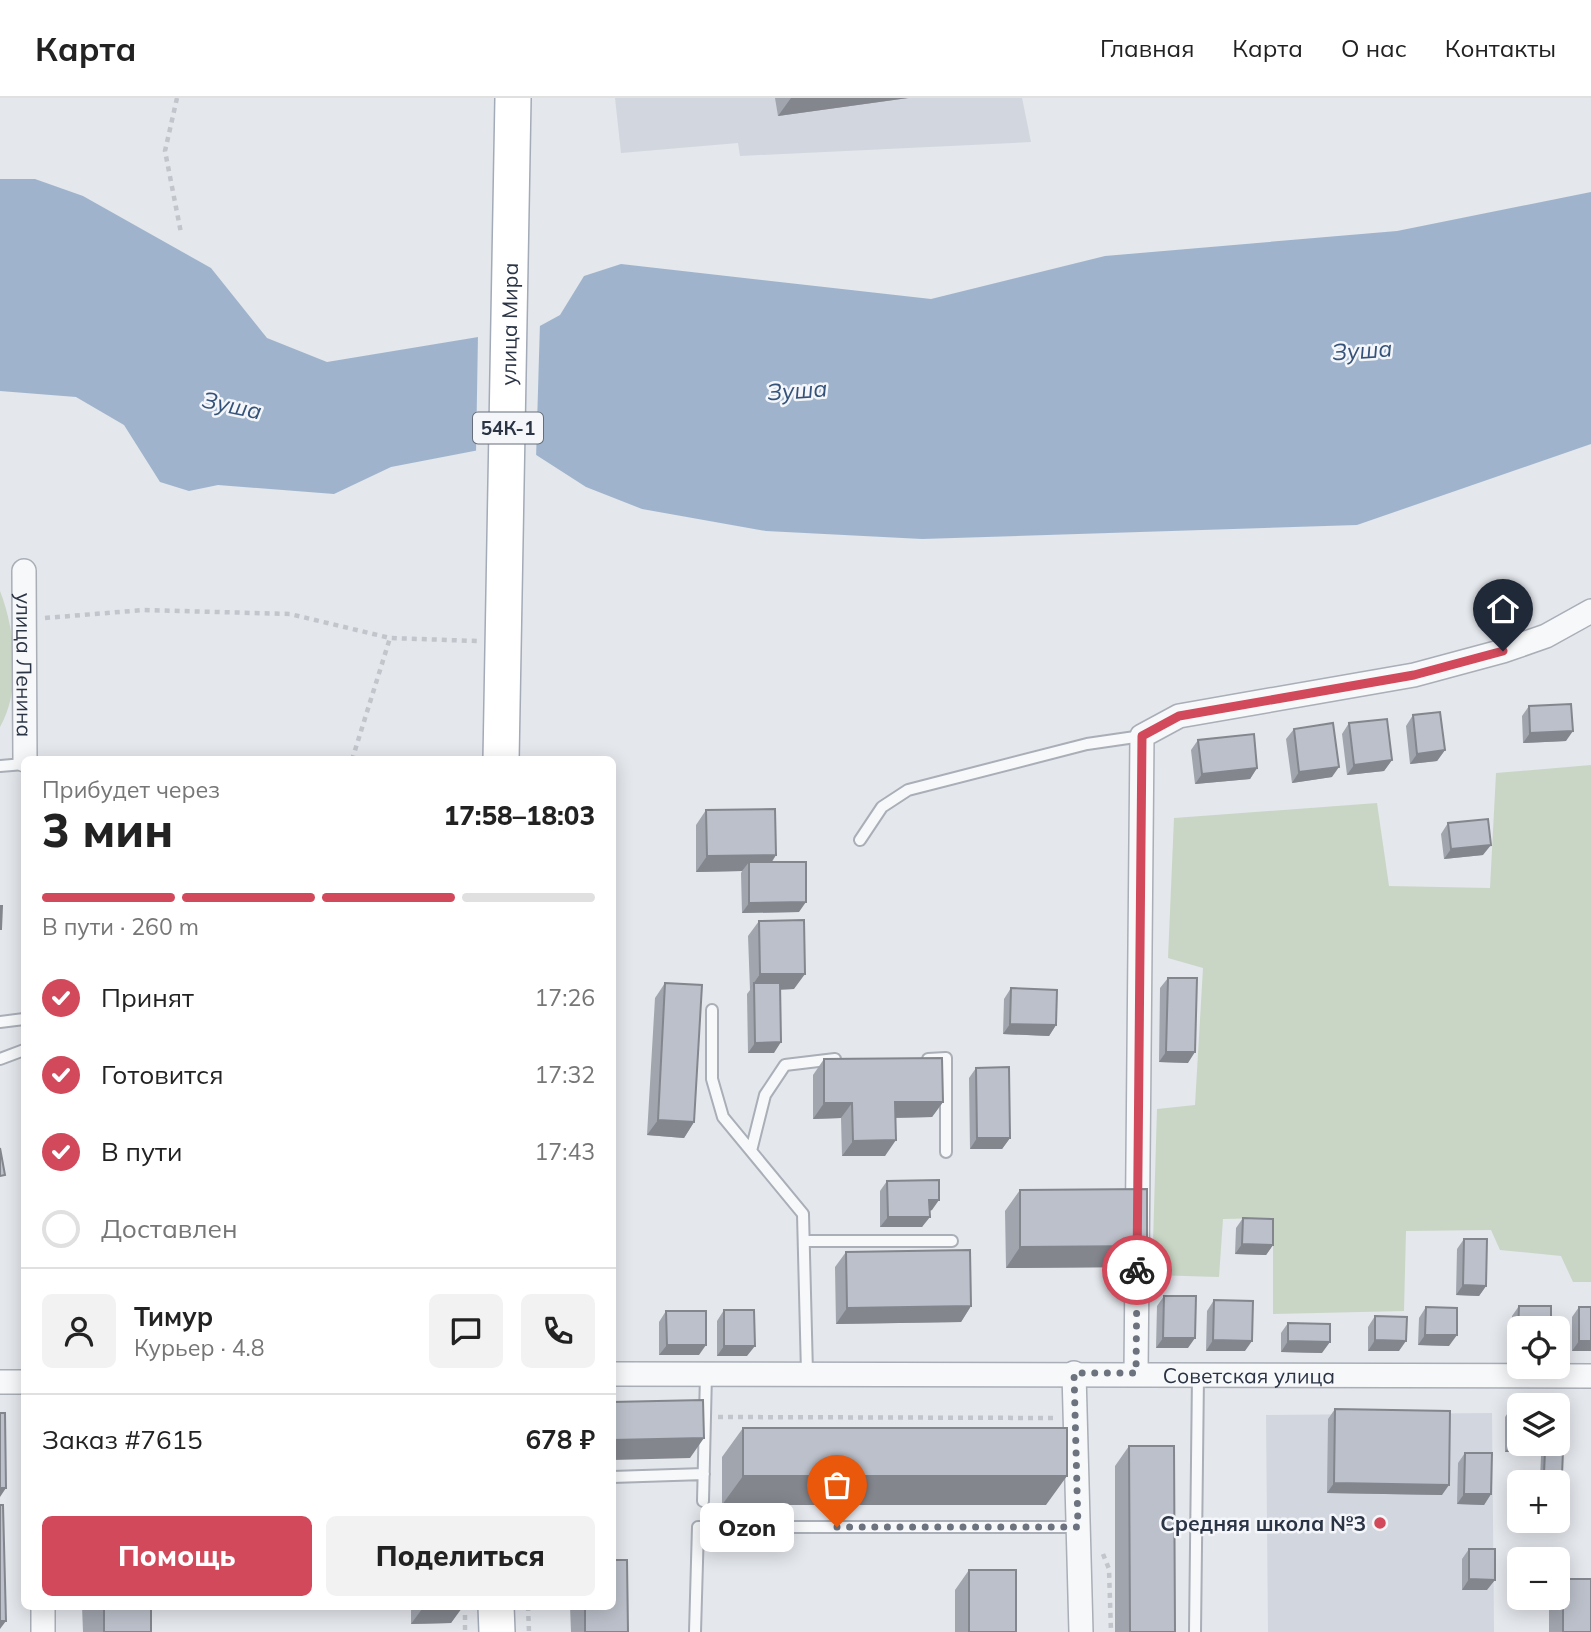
<!DOCTYPE html>
<html lang="ru">
<meta charset="utf-8">
<style>
body{margin:0;font-family:Mulish,sans-serif;background:#f2f2f2;color:#222;height:100vh;display:flex;flex-direction:column;font-size:26px;white-space:nowrap}
*{box-sizing:border-box;margin:0}
p{font-size:23px;color:#767676}
.icon{flex:none;width:38px;height:38px;fill:none;stroke:currentColor;stroke-width:2;stroke-linecap:round;stroke-linejoin:round}
.map{position:relative;flex:1;overflow:hidden}
.side{position:absolute;left:21px;top:658px;width:595px;height:854px;display:flex;flex-direction:column;background:#fff;border-radius:10px;box-shadow:0 4px 18px #0003}
.side>*{flex:none}
.tools{position:absolute;left:1507px;top:1218px;display:grid;gap:14px}
.tools a{display:grid;place-items:center;width:63px;height:63px;border-radius:10px;background:#fff;box-shadow:0 4px 18px #0003;font-size:35px}
.pin{position:absolute;display:grid;place-items:center;width:60px;height:60px;color:#fff;margin:-72px -30px;border-radius:50% 50% 50% 0;rotate:-45deg;box-shadow:0 0 7px #0007}
.pin .icon{rotate:45deg}
.courier{position:absolute;display:grid;place-items:center;width:70px;height:70px;margin:-35px;border:5px solid #d1495b;border-radius:50%;background:#fff;color:#222;box-shadow:0 2px 9px #0007}
.bubble{position:absolute;height:49px;border-radius:10px;background:#fff;box-shadow:0 4px 18px #0003;font-size:23px;font-weight:800;line-height:49px;text-align:center}
.head em{font-style:normal;font-weight:800}
.head div{display:flex;flex-direction:column-reverse}
.head{display:flex;align-items:center;justify-content:space-between;height:119px;padding:0 21px}
h1{font-size:46px;font-weight:800;line-height:52px}
.bar{display:grid;grid-template-columns:repeat(4,1fr);gap:10px 7px;align-content:center;height:84px;padding:0 21px}
.bar i{height:9px;border-radius:5px;background:#e0e0e0}
.bar .selected{background:#d1495b}
.bar p{grid-column:span 4}
.line{display:flex;align-items:center;gap:18px;padding:0 21px;border-top:2px solid #e0e0e0}
.line div{flex:1}
.round{display:grid;place-items:center;flex:none;width:74px;height:74px;border-radius:10px;background:#f2f2f2}
ol{padding:0 21px;list-style:none}
li{display:flex;align-items:center;gap:21px;height:77px}
li p{margin-inline-start:auto}
li .icon{padding:7px;border-radius:50%;background:#d1495b;color:#fff;stroke-width:4}
li:last-child{color:#767676}
li i{width:38px;height:38px;border:4px solid #e0e0e0;border-radius:50%}
.action{display:flex;gap:14px;margin-top:auto;padding:14px 21px}
.action a{flex:1;height:80px;border-radius:10px;background:#d1495b;color:#fff;font-size:28px;font-weight:800;line-height:80px;text-align:center}
.action a+a{background:#f2f2f2;color:#222}
header{display:flex;align-items:center;gap:42px;box-sizing:border-box;height:98px;padding:0 35px;background:#fff;border-bottom:2px solid #e0e0e0}
header strong{font-size:33px}
nav{display:flex;gap:38px;margin-inline-start:auto;font-size:24px}
.map>svg:first-child{display:block}
.built{fill:#d2d6de}
.green{fill:#c9d6c5}
.water{fill:#9fb4cc}
.pier{fill:#e4e7ec}
.lines{fill:none;stroke-linecap:round;stroke-linejoin:round}
.lane-casing{stroke:#a9aeb7;stroke-width:14}
.street-casing{stroke:#a9aeb7;stroke-width:26}
.primary-casing{stroke:#a3abb8;stroke-width:38}
.path{stroke:#c2c5cb;stroke-width:4.5;stroke-dasharray:5 5;stroke-linecap:butt}
.lane{stroke:#f7f8fa;stroke-width:10}
.street{stroke:#f7f8fa;stroke-width:23}
.primary{stroke:#fff;stroke-width:35}
.wall{fill:#a1a5ae}
.shaded-wall{fill:#83868d}
.building{fill:#bbc0ca;stroke:#83868d;stroke-width:2}
.done{stroke:#6c737f;stroke-width:7;stroke-dasharray:0 12.6}
.route{stroke:#d1495b;stroke-width:9}
.poi-dot{fill:#d1495b;stroke:#f4f6f9;stroke-width:2.5}
.labels{text-anchor:middle;dominant-baseline:central;stroke-width:5;stroke-linejoin:round;paint-order:stroke}
.shield{fill:#f4f6f9;stroke:#676e7b;stroke-width:2}
.shield-label{font-size:19px;font-weight:bold;fill:#2b3445}
.street-label{font-size:21px;fill:#2b3445;stroke:#f4f6f9}
.poi-label{font-size:21px;font-weight:bold;fill:#2b3445;stroke:#f4f6f9;text-anchor:end}
.water-label{font-size:23px;font-style:italic;fill:#34527a;stroke:#f4f6f9}
</style>
<header>
<strong>Карта</strong>
<nav><a>Главная</a><a>Карта</a><a>О нас</a><a>Контакты</a></nav>
</header>
<div class="map">
<svg width="1591" height="1534" viewBox="0 0 1591 1534">
<rect width="100%" height="100%" fill="#e4e7ec"/>
<!-- built -->
<path class="built" d="M 615,0 L 1022,0 L 1031,44 L 740,58 L 738,45 L 621,55 Z
M 1492,1315 L 1494,1534 L 1268,1534 L 1266,1317 Z"/>
<!-- green -->
<path class="green" d="M 0,493 C 15,531 22,591 0,629 Z
M 1591,667 L 1591,1184 L 1573,1184 L 1561,1158 L 1500,1152 L 1491,1132 L 1406,1133 L 1404,1213 L 1273,1216 L 1273,1120 L 1223,1121 L 1219,1179 L 1152,1177 L 1157,1011 L 1195,1007 L 1203,870 L 1168,860 L 1174,720 L 1377,705 L 1389,788 L 1490,790 L 1496,675 Z"/>
<!-- water -->
<path class="water" d="M 0,81 L 35,81 L 83,98 L 211,170 L 267,240 L 327,264 L 538,229 L 560,217 L 584,178 L 621,166 L 931,201 L 1105,158 L 1397,133 L 1591,94 L 1591,346 L 1357,427 L 922,441 L 766,433 L 642,411 L 586,389 L 530,353 L 500,348 L 391,369 L 334,396 L 218,387 L 189,393 L 160,384 L 124,327 L 76,299 L 0,293 Z"/>
<!-- pier -->
<path class="pier" d="M 540,224 L 536,361 L 528,356 L 500,352 L 476,356 L 478,236 Z"/>
<g class="lines">
<defs>
<path id="lane" d="M 0,668 L 24,666
M 860,742 L 882,709 L 908,692 L 1087,646 L 1142,638
M 712,912 L 712,981 L 723,1019 L 803,1116 L 807,1275
M 0,924 L 24,921
M 0,961 L 24,952
M 928,961 L 946,960 L 946,1054
M 751,1053 L 765,997 L 785,967 L 835,961
M 804,1143 L 952,1143
M 612,1379 L 704,1376
M 703,1403 L 706,1276
M 695,1534 L 698,1429 L 1078,1429
M 1195,1534 L 1198,1278"/>
<g id="street">
<path id="s1" d="M 24,473 L 25,662"/>
<path d="M 1074,1275 L 1081,1534"/>
<path d="M 1136,1275 L 1142,638 L 1179,618 L 1414,577 L 1503,553 L 1546,538 L 1591,513"/>
<path id="s2" d="M 612,1276 L 1591,1278"/>
<path d="M 0,1284 L 24,1284"/>
<path d="M 43,1508 L 43,1534"/>
</g>
<g id="primary">
<path id="s3" d="M 501,662 L 513,0"/>
<path d="M 496,1508 L 497,1534"/>
</g>
</defs>
<!-- lane casing -->
<use href="#lane" class="lane-casing"/>
<!-- street casing -->
<use href="#street" class="street-casing"/>
<!-- primary casing -->
<use href="#primary" class="primary-casing"/>
<!-- path -->
<path class="path" d="M 177,0 L 165,53 L 181,135
M 45,520 L 144,512 L 290,516 L 390,540 L 477,543
M 352,662 L 390,540
M 718,1319 L 1053,1320
M 1103,1456 L 1109,1471 L 1111,1534
M 528,1508 L 529,1534
M 465,1517 L 465,1534"/>
<!-- lane -->
<use href="#lane" class="lane"/>
<!-- street -->
<use href="#street" class="street"/>
<!-- primary -->
<use href="#primary" class="primary"/>
</g>
<!-- wall -->
<path class="wall" d="M 775,0 L 908,0 L 778,18 Z
M 1529,608 L 1566,643 L 1523,645 L 1522,618 Z
M 1413,617 L 1445,652 L 1437,663 L 1410,666 L 1406,628 Z
M 1349,625 L 1392,662 L 1384,673 L 1347,677 L 1342,636 Z
M 1294,631 L 1332,679 L 1292,685 L 1286,641 Z
M 1198,642 L 1257,670 L 1250,681 L 1195,686 L 1191,652 Z
M 706,712 L 776,757 L 772,764 L 799,814 L 742,815 L 741,775 L 742,773 L 696,774 L 696,727 Z
M 1448,725 L 1483,757 L 1444,761 L 1441,736 Z
M 759,823 L 794,891 L 780,892 L 774,955 L 748,955 L 747,896 L 750,892 L 748,838 Z
M 1168,880 L 1188,965 L 1159,964 L 1160,890 Z
M 665,885 L 694,1024 L 684,1040 L 647,1037 L 655,900 Z
M 1011,890 L 1056,927 L 1049,938 L 1003,936 L 1004,901 Z
M 824,961 L 943,1004 L 932,1019 L 896,1020 L 885,1058 L 842,1058 L 841,1020 L 813,1021 L 813,977 Z
M 976,970 L 1010,1040 L 1002,1051 L 970,1051 L 969,980 Z
M 887,1083 L 932,1112 L 930,1113 L 922,1129 L 880,1129 L 880,1093 Z
M 1020,1092 L 1133,1169 L 1006,1170 L 1005,1113 Z
M 1243,1120 L 1273,1147 L 1266,1157 L 1235,1156 L 1236,1130 Z
M 1464,1141 L 1486,1188 L 1479,1198 L 1456,1197 L 1457,1151 Z
M 846,1154 L 971,1208 L 961,1224 L 836,1226 L 835,1169 Z
M 1164,1198 L 1188,1250 L 1156,1250 L 1157,1208 Z
M 1214,1202 L 1245,1253 L 1206,1253 L 1207,1213 Z
M 1519,1208 L 1519,1245 L 1511,1245 L 1512,1218 Z
M 1426,1209 L 1449,1248 L 1418,1247 L 1419,1220 Z
M 1579,1209 L 1591,1209 L 1591,1253 L 1572,1253 L 1572,1219 Z
M 724,1212 L 747,1258 L 717,1258 L 717,1223 Z
M 666,1213 L 699,1257 L 659,1257 L 659,1224 Z
M 1375,1218 L 1399,1253 L 1368,1253 L 1368,1229 Z
M 1288,1225 L 1322,1255 L 1281,1254 L 1281,1235 Z
M 1512,1309 L 1562,1377 L 1559,1382 L 1540,1381 L 1541,1358 L 1544,1354 L 1505,1354 L 1505,1319 Z
M 1335,1311 L 1442,1397 L 1327,1395 L 1328,1321 Z
M 743,1330 L 1046,1407 L 722,1407 L 722,1359 Z
M 1129,1348 L 1175,1534 L 1115,1534 L 1115,1368 Z
M 1465,1355 L 1491,1396 L 1484,1407 L 1457,1406 L 1458,1365 Z
M 1469,1451 L 1487,1492 L 1462,1492 L 1462,1461 Z
M 969,1472 L 1016,1534 L 955,1534 L 955,1492 Z
M 1563,1481 L 1591,1534 L 1549,1534 L 1549,1501 L 1550,1500 L 1558,1500 L 1558,1489 Z
M 82,1508 L 151,1508 L 151,1534 L 83,1534 Z
M 411,1508 L 462,1508 L 451,1525 L 411,1526 Z
M 570,1508 L 612,1508 L 628,1534 L 571,1534 Z"/>
<!-- shaded-wall -->
<path class="shaded-wall" d="M 791,0 L 908,0 L 778,18 Z
M 1573,633 L 1566,643 L 1523,645 L 1530,635 Z
M 1445,652 L 1437,663 L 1410,666 L 1417,656 Z
M 1392,662 L 1384,673 L 1347,677 L 1354,667 Z
M 1339,669 L 1332,679 L 1292,685 L 1299,674 Z
M 1257,670 L 1250,681 L 1195,686 L 1202,676 Z
M 1491,747 L 1483,757 L 1444,761 L 1451,751 Z
M 776,757 L 765,773 L 749,764 L 742,773 L 696,774 L 707,758 Z
M 806,804 L 799,814 L 742,815 L 749,805 Z
M 760,876 L 805,876 L 794,891 L 754,892 L 754,885 L 749,892 Z
M 1010,926 L 1056,927 L 1049,938 L 1003,936 Z
M 781,944 L 774,955 L 748,955 L 755,945 Z
M 1166,954 L 1195,954 L 1188,965 L 1159,964 Z
M 895,1004 L 943,1004 L 932,1019 L 885,1020 Z
M 824,1005 L 852,1005 L 841,1020 L 813,1021 Z
M 658,1022 L 694,1024 L 684,1040 L 647,1037 Z
M 977,1040 L 1010,1040 L 1002,1051 L 970,1051 Z
M 896,1042 L 885,1058 L 842,1058 L 853,1043 Z
M 929,1102 L 939,1102 L 932,1112 L 922,1113 Z
M 888,1119 L 930,1119 L 922,1129 L 880,1129 Z
M 1242,1146 L 1273,1147 L 1266,1157 L 1235,1156 Z
M 1147,1148 L 1133,1169 L 1006,1170 L 1020,1149 Z
M 1463,1187 L 1486,1188 L 1479,1198 L 1456,1197 Z
M 971,1208 L 961,1224 L 836,1226 L 847,1210 Z
M 1518,1235 L 1519,1245 L 1511,1245 Z
M 1425,1237 L 1457,1237 L 1449,1248 L 1418,1247 Z
M 1163,1240 L 1195,1240 L 1188,1250 L 1156,1250 Z
M 1213,1242 L 1252,1243 L 1245,1253 L 1206,1253 Z
M 1375,1242 L 1406,1243 L 1399,1253 L 1368,1253 Z
M 1288,1243 L 1330,1244 L 1322,1255 L 1281,1254 Z
M 1579,1243 L 1591,1243 L 1591,1253 L 1572,1253 Z
M 667,1247 L 706,1247 L 699,1257 L 659,1257 Z
M 724,1248 L 755,1248 L 747,1258 L 717,1258 Z
M 704,1340 L 690,1360 L 612,1362 L 612,1342 Z
M 1512,1344 L 1519,1344 L 1519,1346 L 1551,1346 L 1545,1354 L 1505,1354 Z
M 1544,1376 L 1562,1377 L 1559,1382 L 1540,1381 Z
M 743,1378 L 1067,1378 L 1046,1407 L 722,1407 Z
M 1334,1385 L 1449,1387 L 1442,1397 L 1327,1395 Z
M 0,1390 L 6,1390 L 0,1399 Z
M 1464,1396 L 1491,1396 L 1484,1407 L 1457,1406 Z
M 1469,1481 L 1495,1482 L 1487,1492 L 1462,1492 Z
M 462,1510 L 451,1525 L 411,1526 L 422,1511 Z
M 0,1523 L 6,1523 L 0,1531 Z"/>
<!-- building -->
<path class="building" d="M 1571,606 L 1573,633 L 1530,635 L 1529,608 Z
M 1440,614 L 1445,652 L 1417,656 L 1413,617 Z
M 1387,621 L 1392,662 L 1354,667 L 1349,625 Z
M 1333,625 L 1339,669 L 1299,674 L 1294,631 Z
M 1254,636 L 1257,670 L 1202,676 L 1198,642 Z
M 775,711 L 776,757 L 707,758 L 706,712 Z
M 1488,721 L 1491,747 L 1451,751 L 1448,725 Z
M 749,764 L 806,764 L 806,804 L 749,805 Z
M 0,808 L 2,808 L 1,831 L 0,831 Z
M 804,822 L 805,876 L 760,876 L 759,823 Z
M 1168,880 L 1197,880 L 1195,954 L 1166,954 Z
M 665,885 L 702,887 L 694,1024 L 658,1022 Z
M 754,885 L 780,885 L 781,944 L 755,945 Z
M 1011,890 L 1057,892 L 1056,927 L 1010,926 Z
M 942,960 L 943,1004 L 895,1004 L 896,1042 L 853,1043 L 852,1005 L 824,1005 L 824,961 Z
M 1009,969 L 1010,1040 L 977,1040 L 976,970 Z
M 0,1050 L 5,1077 L 0,1078 Z
M 939,1082 L 939,1102 L 929,1102 L 930,1119 L 888,1119 L 887,1083 Z
M 1147,1091 L 1147,1148 L 1020,1149 L 1020,1092 Z
M 1243,1120 L 1273,1121 L 1273,1147 L 1242,1146 Z
M 1464,1141 L 1487,1141 L 1486,1188 L 1463,1187 Z
M 970,1152 L 971,1208 L 847,1210 L 846,1154 Z
M 1164,1198 L 1196,1198 L 1195,1240 L 1163,1240 Z
M 1214,1202 L 1253,1203 L 1252,1243 L 1213,1242 Z
M 1519,1208 L 1551,1208 L 1551,1230 L 1519,1230 L 1518,1235 Z
M 1426,1209 L 1457,1210 L 1457,1237 L 1425,1237 Z
M 1579,1209 L 1591,1209 L 1591,1243 L 1579,1243 Z
M 724,1212 L 754,1212 L 755,1248 L 724,1248 Z
M 666,1213 L 706,1213 L 706,1247 L 667,1247 Z
M 1375,1218 L 1407,1219 L 1406,1243 L 1375,1242 Z
M 1288,1225 L 1330,1226 L 1330,1244 L 1288,1243 Z
M 703,1302 L 704,1340 L 612,1342 L 612,1304 Z
M 1512,1309 L 1519,1309 L 1519,1344 L 1512,1344 Z
M 1335,1311 L 1450,1313 L 1449,1387 L 1334,1385 Z
M 0,1315 L 5,1315 L 6,1390 L 0,1390 Z
M 743,1330 L 1067,1330 L 1067,1378 L 743,1378 Z
M 1129,1348 L 1174,1348 L 1175,1534 L 1130,1534 Z
M 1545,1353 L 1563,1353 L 1562,1377 L 1544,1376 Z
M 1465,1355 L 1492,1355 L 1491,1396 L 1464,1396 Z
M 0,1407 L 3,1407 L 6,1523 L 0,1523 Z
M 1469,1451 L 1495,1451 L 1495,1482 L 1469,1481 Z
M 612,1462 L 627,1462 L 628,1534 L 585,1534 L 585,1508 L 612,1508 Z
M 969,1472 L 1016,1472 L 1016,1534 L 969,1534 Z
M 1563,1481 L 1591,1481 L 1591,1534 L 1563,1534 Z
M 104,1508 L 151,1508 L 151,1534 L 104,1534 Z
M 422,1508 L 462,1508 L 462,1510 L 422,1511 Z"/>
<g class="lines">
<!-- done -->
<path class="done" d="M 837,1429 L 1078,1429 L 1074,1275 L 1136,1275 L 1137,1172"/>
<!-- route -->
<path class="route" d="M 1137,1172 L 1142,638 L 1179,618 L 1414,577 L 1503,553"/>
</g>
<!-- markers -->
<circle class="poi-dot" cx="1380" cy="1425" r="7"/>
<g class="labels">
<!-- shield labels -->
<rect class="shield" x="473" y="314.5" width="70" height="31" rx="5"/>
<g class="shield-label">
<text x="508" y="330">54К-1</text>
</g>
<!-- street labels -->
<g class="street-label">
<text stroke="none"><textPath href="#s3" startOffset="436">улица Мира</textPath></text>
<text stroke="none"><textPath href="#s1" startOffset="94">улица Ленина</textPath></text>
<text stroke="none"><textPath href="#s2" startOffset="637">Советская улица</textPath></text>
</g>
<!-- poi labels -->
<g class="poi-label">
<text x="1366" y="1425">Средняя школа №3</text>
</g>
<!-- water labels -->
<g class="water-label">
<text transform="translate(1362 252) rotate(-4)">Зуша</text>
<text transform="translate(797 292) rotate(-4)">Зуша</text>
<text transform="translate(232 307) rotate(12)">Зуша</text>
</g>
</g>
</svg>
<div class="tools">
<a><svg class="icon" aria-label="locate" viewBox="0 0 24 24"><circle cx="12" cy="12" r="6"/><path d="M12 2v4M12 18v4M2 12h4M18 12h4"/></svg></a>
<a><svg class="icon" aria-label="layers" viewBox="0 0 24 24"><path d="M12 4l9 5-9 5-9-5zM3 14l9 5 9-5"/></svg></a>
<a>+</a>
<a>−</a>
</div>
<div class="pin" style="left:837px;top:1429px;background:#ea580c"><svg class="icon" aria-label="bag" viewBox="0 0 24 24"><path d="M5 8h14l-1 12H6zM9 8a3 3 0 0 1 6 0"/></svg></div>
<div class="pin" style="left:1503px;top:553px;background:#1f2937"><svg class="icon" aria-label="home" viewBox="0 0 24 24"><path d="M3 11l9-7 9 7M6 9v11h12V9"/></svg></div>
<div class="courier" style="left:1137px;top:1172px"><svg class="icon" aria-label="bike" viewBox="0 0 24 24"><circle cx="6" cy="16" r="4"/><circle cx="18" cy="16" r="4"/><path d="M6 16l4-8h5l3 8M10 8l3 8H6M13 5h3"/></svg></div>
<div class="bubble" style="left:700px;top:1405px;width:94px">Ozon</div>
<section class="side">
<div class="head"><div><h1>3 мин</h1><p>Прибудет через</p></div><em>17:58–18:03</em></div>
<div class="bar"><i class="selected"></i><i class="selected"></i><i class="selected"></i><i></i><p>В пути · 260 m</p></div>
<ol>
<li><svg class="icon" aria-label="check" viewBox="0 0 24 24"><path d="M5 12l5 5 9-10"/></svg>Принят<p>17:26</p></li>
<li><svg class="icon" aria-label="check" viewBox="0 0 24 24"><path d="M5 12l5 5 9-10"/></svg>Готовится<p>17:32</p></li>
<li><svg class="icon" aria-label="check" viewBox="0 0 24 24"><path d="M5 12l5 5 9-10"/></svg>В пути<p>17:43</p></li>
<li><i></i>Доставлен</li>
</ol>
<div class="line" style="height:126px"><a class="round"><svg class="icon" aria-label="person" viewBox="0 0 24 24"><circle cx="12" cy="8" r="4"/><path d="M4 21q1-7 8-7t8 7"/></svg></a><div><b>Тимур</b><p>Курьер · 4.8</p></div><a class="round"><svg class="icon" aria-label="chat" viewBox="0 0 24 24"><path d="M4 5h16v11H9l-5 4z"/></svg></a><a class="round"><svg class="icon" aria-label="phone" viewBox="0 0 24 24"><path d="M5 4h4l2 5-3 2q2 4 5 5l2-3 5 2v4C11 20 4 13 5 4z"/></svg></a></div>
<div class="line" style="height:91px"><div>Заказ #7615</div><b>678 ₽</b></div>
<div class="action"><a>Помощь</a><a>Поделиться</a></div>
</section>
</div>
